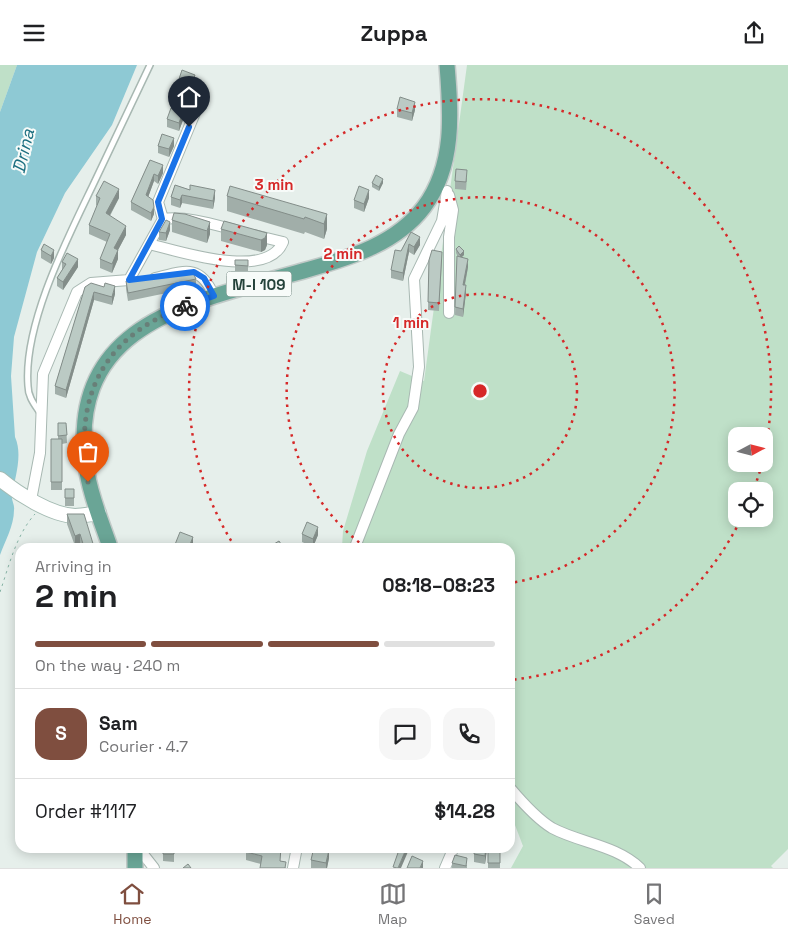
<!DOCTYPE html>
<meta charset="utf-8">
<style>
body{margin:0;font-family:"Space Grotesk",sans-serif;background:#f6f6f6;color:#202124;height:100vh;display:flex;flex-direction:column;font-size:19px;white-space:nowrap}
*{box-sizing:border-box;margin:0}
p{font-size:16px;color:#757577}
.icon{flex:none;width:28px;height:28px;fill:none;stroke:currentColor;stroke-width:2;stroke-linecap:round;stroke-linejoin:round}
.map{position:relative;flex:1;overflow:hidden}
.panel{position:absolute;left:15px;top:478px;width:500px;height:310px;display:flex;flex-direction:column;background:#fff;border-radius:15px;box-shadow:0 2px 12px #0003}
.panel>*{flex:none}
.needle{width:32px;rotate:83deg}
.controls{position:absolute;left:728px;top:362px;display:grid;gap:10px}
.controls a{display:grid;place-items:center;width:45px;height:45px;border-radius:10px;background:#fff;box-shadow:0 2px 12px #0003;font-size:25px}
.pin{position:absolute;display:grid;place-items:center;width:42px;height:42px;color:#fff;margin:-51px -21px;border-radius:50% 50% 50% 0;rotate:-45deg;box-shadow:0 0 5px #0007}
.pin .icon{rotate:45deg}
.courier{position:absolute;display:grid;place-items:center;width:50px;height:50px;margin:-25px;border:4px solid #1a73e8;border-radius:50%;background:#fff;color:#222;box-shadow:0 1px 6px #0007}
.headline em{font-style:normal;font-weight:700}
.headline div{display:flex;flex-direction:column-reverse}
.headline{display:flex;align-items:center;justify-content:space-between;height:85px;padding:0 20px}
h1{font-size:32px;font-weight:700;line-height:38px}
.bar{display:grid;grid-template-columns:repeat(4,1fr);gap:8px 5px;align-content:center;height:60px;padding:0 20px}
.bar i{height:6px;border-radius:4px;background:#e0e0e0}
.bar .on{background:#7f4e3f}
.bar p{grid-column:span 4}
.line{display:flex;align-items:center;gap:12px;padding:0 20px;border-top:1px solid #e0e0e0}
.line div{flex:1}
.round{display:grid;place-items:center;flex:none;width:52px;height:52px;border-radius:15px;background:#f6f6f6}
header{display:flex;justify-content:space-between;align-items:center;height:65px;padding:0 20px;background:#fff;font-size:22px;font-weight:700}
.dock{display:flex;justify-content:space-around;align-items:center;height:70px;border-top:1px solid #e0e0e0;background:#fff;font-size:14px;color:#757577}
.dock a{display:grid;justify-items:center;gap:2px}
.dock .on{color:#7f4e3f}
.map>svg:first-child{display:block}
.green{fill:#bfe0c8;fill-rule:evenodd}
.water{fill:#8ec9d4}
.lines{fill:none;stroke-linecap:round;stroke-linejoin:round}
.lane-casing{stroke:#a8b8b2;stroke-width:8}
.street-casing{stroke:#a8b8b2;stroke-width:12}
.secondary-casing{stroke:#a4bbb3;stroke-width:16}
.primary-casing{stroke:#c2cac8;stroke-width:18}
.path{stroke:#86b3a5;stroke-width:1;stroke-dasharray:2.5 4;stroke-linecap:butt}
.lane{stroke:#fff;stroke-width:5}
.street{stroke:#fff;stroke-width:10}
.secondary{stroke:#fff;stroke-width:14}
.primary{stroke:#6aa596;stroke-width:15}
.wall{fill:#a1aea9}
.shaded-wall{fill:#838d89}
.building{fill:#bbcac4;stroke:#838d89}
.done{stroke:#687f78;stroke-width:5;stroke-dasharray:0 9}
.route{stroke:#1a73e8;stroke-width:6}
.ring{fill:none;stroke:#d62828;stroke-width:2.5;stroke-dasharray:2.5 5}
.labels{text-anchor:middle;dominant-baseline:central;stroke-width:4;stroke-linejoin:round;paint-order:stroke}
.shield{fill:#f7fbf9;stroke:#637a73;stroke-width:1}
.shield-label{font-size:15px;font-weight:bold;fill:#24423a}
.water-label{font-size:18px;font-style:italic;fill:#1c6f80;stroke:#f7fbf9}
.centre{fill:#d62828;stroke:#f7fbf9;stroke-width:2.5}
.ring-label{font-size:15px;text-anchor:middle;font-weight:bold;fill:#d62828;stroke:#f7fbf9;stroke-width:4;stroke-linejoin:round;paint-order:stroke}
</style>
<header><svg class="icon" aria-label="menu" viewBox="0 0 24 24"><path d="M4 6h16M4 12h16M4 18h16"/></svg>Zuppa<svg class="icon" aria-label="share" viewBox="0 0 24 24"><path d="M12 15V3M7 8l5-5 5 5M5 13v7h14v-7"/></svg></header>
<div class="map">
<svg width="788" height="803" viewBox="0 0 788 803">
<rect width="100%" height="100%" fill="#e6efeb"/>
<!-- green -->
<path class="green" d="M 0,0 L 17,0 L 0,47 Z
M 467,0 L 788,0 L 788,784 L 771,801 L 773,803 L 511,803 L 523,781 L 510,747 L 510,482 L 342,482 L 343,466 L 367,386 L 400,306 L 424,316 ZM 736,371 L 764,371 L 764,399 L 736,399 ZM 736,426 L 764,426 L 764,454 L 736,454 Z"/>
<!-- water -->
<path class="water" d="M 17,0 L 137,0 L 112,60 L 65,128 L 37,187 L 14,272 L 11,311 L 15,372 C 23,390 15,412 12,430 C 11,435 15,440 14,445 C 14,461 5,476 0,490 L 0,47 Z"/>
<g class="lines">
<defs>
<path id="lane" d="M 40,348 C 35,340 28,332 28,321 C 23,260 67,174 93,120 C 112,80 131,40 150,0"/>
<path id="street" d="M 449,130 L 453,145 L 449,172 L 449,248
M 163,154 L 158,137 L 202,31
M 149,179 C 179,186 267,216 283,177 L 254,170
M 155,213 C 184,206 200,198 214,231
M 31,435 L 40,388 L 43,309 L 77,227 L 91,218 L 129,215 L 163,154 C 187,151 212,159 235,165
M 355,482 L 399,369 L 413,343 L 419,302 L 414,214 L 442,156 L 447,126
M 510,723 C 521,736 537,754 552,763 C 580,778 616,780 640,803
M 135,787 L 143,789 L 154,803
M 293,803 L 297,782
M 445,803 L 454,782"/>
<path id="secondary" d="M 0,414 C 18,429 51,450 75,451 C 82,451 91,449 99,448"/>
<path id="primary" d="M 110,482 C 102,458 91,433 87,407 C 62,254 199,236 310,204 C 352,192 397,178 424,142 C 455,100 451,49 447,0
M 135,803 L 135,782"/>
</defs>
<!-- lane casing -->
<use href="#lane" class="lane-casing"/>
<!-- street casing -->
<use href="#street" class="street-casing"/>
<!-- secondary casing -->
<use href="#secondary" class="secondary-casing"/>
<!-- primary casing -->
<use href="#primary" class="primary-casing"/>
<!-- path -->
<path class="path" d="M 0,527 C 9,501 16,470 35,449"/>
<!-- lane -->
<use href="#lane" class="lane"/>
<!-- street -->
<use href="#street" class="street"/>
<!-- secondary -->
<use href="#secondary" class="secondary"/>
<!-- primary -->
<use href="#primary" class="primary"/>
</g>
<!-- wall -->
<path class="wall" d="M 195,18 L 190,33 L 177,28 L 177,20 Z
M 397,44 L 415,45 L 412,56 L 397,52 Z
M 167,54 L 183,55 L 179,66 L 167,62 Z
M 158,81 L 174,81 L 169,92 L 158,88 Z
M 150,95 L 163,108 L 158,119 L 154,116 L 148,132 L 154,149 L 151,156 L 131,145 L 131,137 Z
M 467,113 L 466,125 L 455,124 L 455,116 Z
M 372,118 L 383,118 L 379,126 L 372,122 Z
M 175,120 L 215,133 L 213,144 L 182,138 L 180,143 L 171,140 L 171,132 Z
M 96,131 L 119,133 L 110,151 L 126,170 L 118,185 L 118,194 L 112,208 L 100,203 L 100,194 L 107,177 L 89,169 L 89,160 L 97,141 L 96,140 Z
M 227,131 L 327,149 L 327,164 L 324,174 L 305,167 L 304,169 L 227,146 Z
M 369,133 L 364,147 L 354,143 L 354,135 Z
M 185,149 L 210,169 L 207,178 L 172,167 L 172,155 Z
M 221,164 L 267,168 L 267,180 L 265,185 L 261,187 L 221,176 Z
M 170,165 L 166,176 L 159,175 L 159,167 Z
M 411,167 L 420,180 L 414,190 L 409,187 L 403,216 L 391,213 L 391,205 Z
M 44,179 L 54,193 L 51,199 L 41,193 L 41,185 Z
M 456,184 L 464,190 L 461,192 L 468,202 L 465,220 L 466,228 L 463,252 L 455,250 L 457,191 L 458,192 L 456,188 Z
M 248,195 L 248,209 L 235,208 L 235,200 Z
M 429,195 L 442,195 L 439,246 L 428,245 Z
M 62,197 L 78,202 L 63,225 L 57,221 L 57,213 L 62,205 Z
M 196,214 L 196,222 L 128,236 L 126,224 L 126,216 Z
M 85,222 L 115,229 L 112,240 L 94,235 L 66,333 L 55,329 L 55,321 Z
M 58,358 L 66,358 L 67,378 L 62,379 L 62,425 L 51,425 L 51,374 L 58,374 Z
M 65,424 L 74,424 L 74,441 L 65,441 Z
M 67,449 L 94,482 L 81,482 L 80,480 L 75,481 L 67,459 Z
M 302,469 L 318,470 L 313,482 L 302,477 Z
M 163,782 L 174,782 L 174,797 L 163,796 Z
M 487,782 L 485,799 L 474,797 L 474,789 Z
M 246,787 L 280,796 L 286,803 L 261,799 L 246,795 Z
M 488,787 L 500,787 L 500,803 L 488,803 Z
M 329,793 L 327,803 L 311,803 L 311,795 Z
M 452,798 L 467,800 L 467,803 L 452,803 Z"/>
<!-- shaded-wall -->
<path class="shaded-wall" d="M 195,10 L 195,18 L 190,33 L 190,25 Z
M 415,37 L 415,45 L 412,56 L 412,48 Z
M 183,47 L 183,55 L 179,66 L 179,58 Z
M 174,73 L 174,81 L 169,92 L 169,84 Z
M 163,100 L 163,108 L 158,119 L 158,111 Z
M 154,109 L 154,116 L 146,138 L 146,130 Z
M 383,114 L 383,118 L 379,126 L 379,122 Z
M 119,124 L 119,133 L 106,157 L 106,148 Z
M 215,125 L 215,133 L 213,144 L 213,136 Z
M 369,125 L 369,133 L 364,147 L 364,139 Z
M 182,130 L 182,138 L 180,143 L 180,135 Z
M 154,142 L 154,149 L 151,156 L 151,148 Z
M 327,149 L 327,164 L 324,174 L 324,159 Z
M 170,157 L 170,165 L 166,176 L 166,168 Z
M 210,157 L 210,169 L 207,178 L 207,166 Z
M 126,161 L 126,170 L 118,185 L 118,194 L 112,208 L 114,183 Z
M 267,168 L 267,180 L 265,185 L 261,187 L 261,175 Z
M 420,172 L 420,180 L 414,190 L 414,182 Z
M 409,179 L 409,187 L 403,216 L 403,208 Z
M 54,185 L 54,193 L 51,199 L 51,191 Z
M 464,186 L 464,190 L 460,194 L 460,190 Z
M 78,194 L 78,202 L 63,225 L 63,217 Z
M 468,194 L 468,202 L 463,228 L 463,220 Z
M 466,220 L 466,228 L 463,252 L 463,244 Z
M 115,221 L 115,229 L 112,240 L 112,232 Z
M 94,227 L 94,235 L 66,333 L 66,325 Z
M 318,462 L 318,470 L 313,482 L 313,474 Z
M 80,469 L 80,480 L 75,481 L 75,471 Z
M 193,472 L 193,480 L 192,482 L 189,482 Z
M 407,782 L 410,782 L 401,803 L 398,803 Z
M 486,782 L 487,782 L 487,785 L 485,799 L 485,791 Z
M 329,785 L 329,793 L 327,803 L 326,803 L 326,798 Z
M 423,796 L 423,803 L 420,803 Z"/>
<!-- building -->
<path class="building" d="M 182,5 L 195,10 L 190,25 L 177,20 Z
M 400,32 L 415,37 L 412,48 L 397,44 Z
M 171,43 L 183,47 L 179,58 L 167,54 Z
M 162,69 L 174,73 L 169,84 L 158,81 Z
M 150,95 L 163,100 L 158,111 L 154,109 L 146,130 L 153,135 L 154,142 L 151,148 L 131,137 Z
M 456,104 L 467,105 L 466,117 L 455,116 Z
M 376,110 L 383,114 L 379,122 L 372,118 Z
M 104,116 L 119,124 L 106,148 L 126,161 L 114,183 L 118,185 L 112,199 L 100,194 L 110,169 L 89,160 L 100,133 L 96,131 Z
M 175,120 L 190,125 L 190,120 L 215,125 L 213,136 L 182,130 L 180,135 L 171,132 Z
M 230,121 L 327,149 L 324,159 L 305,152 L 304,154 L 227,131 Z
M 359,121 L 369,125 L 364,139 L 354,135 Z
M 174,148 L 185,149 L 210,157 L 207,166 L 172,155 Z
M 166,155 L 170,157 L 166,168 L 159,167 Z
M 224,156 L 267,168 L 265,173 L 261,175 L 221,164 Z
M 411,167 L 420,172 L 414,182 L 409,179 L 403,208 L 391,205 L 395,185 L 401,186 Z
M 44,179 L 54,185 L 51,191 L 41,185 Z
M 459,181 L 464,186 L 460,190 L 456,184 Z
M 432,185 L 442,187 L 439,238 L 428,237 L 429,195 Z
M 67,188 L 78,194 L 63,217 L 57,213 L 66,199 L 62,197 Z
M 457,191 L 468,194 L 463,220 L 466,220 L 463,244 L 455,242 Z
M 235,195 L 248,195 L 248,201 L 235,200 Z
M 192,206 L 196,214 L 128,228 L 126,216 Z
M 91,218 L 104,222 L 105,218 L 115,221 L 112,232 L 94,227 L 66,325 L 55,321 L 85,222 Z
M 58,358 L 66,358 L 67,370 L 58,371 Z
M 51,374 L 62,374 L 62,417 L 51,417 Z
M 65,424 L 74,424 L 74,433 L 65,433 Z
M 67,449 L 84,449 L 94,482 L 84,482 L 80,469 L 75,471 Z
M 307,457 L 318,462 L 313,474 L 302,469 Z
M 180,467 L 193,472 L 189,482 L 174,482 Z
M 279,476 L 283,482 L 269,482 Z
M 163,782 L 174,782 L 174,789 L 163,789 Z
M 247,782 L 255,782 L 265,785 L 265,782 L 281,782 L 280,796 L 286,797 L 285,803 L 260,803 L 262,791 L 246,787 Z
M 314,782 L 319,782 L 329,785 L 326,798 L 311,795 Z
M 400,782 L 407,782 L 398,803 L 397,803 L 393,802 Z
M 475,782 L 486,782 L 485,791 L 474,789 Z
M 488,787 L 500,787 L 500,798 L 488,798 Z
M 455,790 L 467,793 L 466,801 L 452,798 Z
M 412,791 L 423,796 L 420,803 L 407,803 Z
M 188,799 L 191,803 L 183,803 Z"/>
<g class="lines">
<!-- done -->
<path class="done" d="M 88,417 C 73,331 103,272 185,241"/>
<!-- route -->
<path class="route" d="M 185,241 L 214,231 L 204,213 L 194,207 L 129,215 L 162,154 L 158,137 L 189,62"/>
</g>
<!-- distance rings -->
<g class="ring">
<circle cx="480" cy="326" r="97"/>
<path d="M365 482A194 194 0 1 1 510 518"/>
<path d="M762 399A291 291 0 0 1 753 426M740 456A291 291 0 0 1 510 615M235 482A291 291 0 1 1 764 389"/>
</g>
<g class="labels">
<!-- shield labels -->
<rect class="shield" x="226.5" y="206.5" width="65" height="25" rx="4"/>
<g class="shield-label">
<text x="259" y="219">M-I 109</text>
</g>
<!-- water labels -->
<g class="water-label">
<text transform="translate(23 86) rotate(-77)">Drina</text>
</g>
</g>
<circle cx="480" cy="326" r="8" class="centre"/>
<g class="ring-label">
<text x="274" y="125">3 min</text>
<text x="343" y="194">2 min</text>
<text x="411" y="263">1 min</text>
</g>
</svg>
<div class="controls">
<a><svg class="needle" viewBox="-14 -14 28 28"><path d="M0-13l5 13h-10z" fill="#e53935"/><path d="M0 13l5-13h-10z" fill="#757577"/></svg></a>
<a><svg class="icon" aria-label="locate" viewBox="0 0 24 24"><circle cx="12" cy="12" r="6"/><path d="M12 2v4M12 18v4M2 12h4M18 12h4"/></svg></a>
</div>
<div class="pin" style="left:88px;top:417px;background:#ea580c"><svg class="icon" aria-label="bag" viewBox="0 0 24 24"><path d="M5 8h14l-1 12H6zM9 8a3 3 0 0 1 6 0"/></svg></div>
<div class="pin" style="left:189px;top:62px;background:#1f2937"><svg class="icon" aria-label="home" viewBox="0 0 24 24"><path d="M3 11l9-7 9 7M6 9v11h12V9"/></svg></div>
<div class="courier" style="left:185px;top:241px"><svg class="icon" aria-label="bike" viewBox="0 0 24 24"><circle cx="6" cy="16" r="4"/><circle cx="18" cy="16" r="4"/><path d="M6 16l4-8h5l3 8M10 8l3 8H6M13 5h3"/></svg></div>
<section class="panel">
<div class="headline"><div><h1>2 min</h1><p>Arriving in</p></div><em>08:18–08:23</em></div>
<div class="bar"><i class="on"></i><i class="on"></i><i class="on"></i><i></i><p>On the way · 240 m</p></div>
<div class="line" style="height:90px"><b class="round" style="background:#7f4e3f;color:#fff">S</b><div><b>Sam</b><p>Courier · 4.7</p></div><a class="round"><svg class="icon" aria-label="chat" viewBox="0 0 24 24"><path d="M4 5h16v11H9l-5 4z"/></svg></a><a class="round"><svg class="icon" aria-label="phone" viewBox="0 0 24 24"><path d="M5 4h4l2 5-3 2q2 4 5 5l2-3 5 2v4C11 20 4 13 5 4z"/></svg></a></div>
<div class="line" style="height:65px"><div>Order #1117</div><b>$14.28</b></div>
</section>
</div>
<nav class="dock">
<a class="on"><svg class="icon" aria-label="home" viewBox="0 0 24 24"><path d="M3 11l9-7 9 7M6 9v11h12V9"/></svg>Home</a>
<a><svg class="icon" aria-label="map" viewBox="0 0 24 24"><path d="M3 6l6-2 6 2 6-2v14l-6 2-6-2-6 2zM9 4v14M15 6v14"/></svg>Map</a>
<a><svg class="icon" aria-label="saved" viewBox="0 0 24 24"><path d="M7 4h10v16l-5-4-5 4z"/></svg>Saved</a>
</nav>
